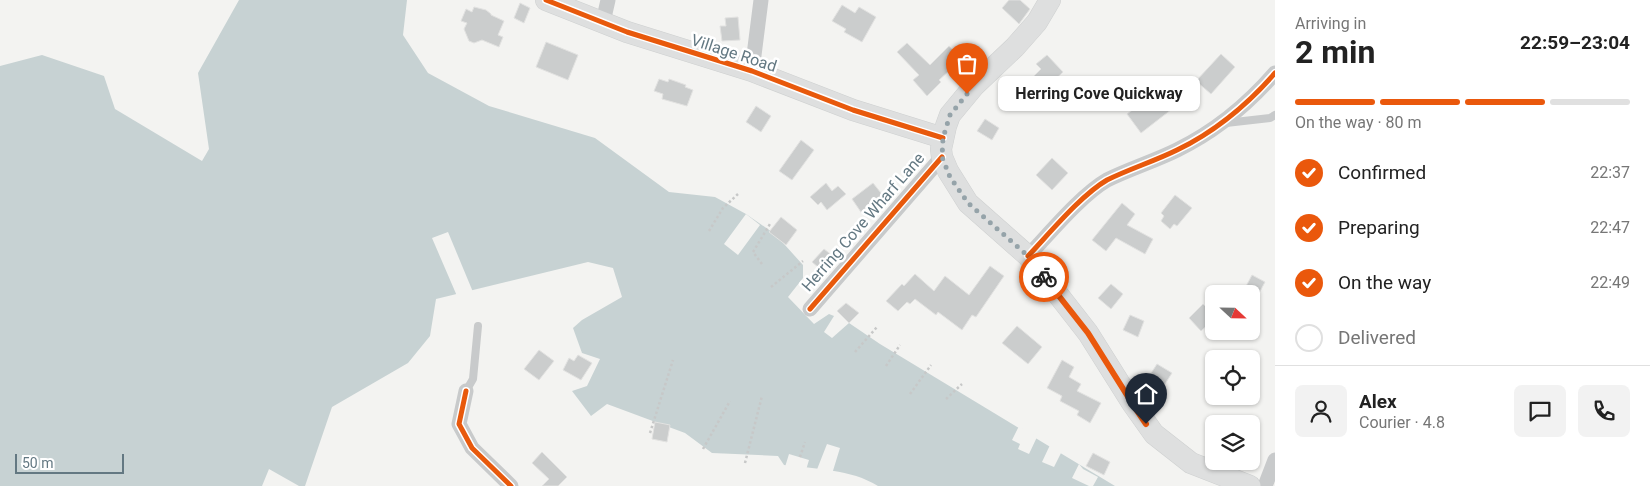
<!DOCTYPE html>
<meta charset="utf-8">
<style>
body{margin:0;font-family:Roboto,sans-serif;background:#f2f2f2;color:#222;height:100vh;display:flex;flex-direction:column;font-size:19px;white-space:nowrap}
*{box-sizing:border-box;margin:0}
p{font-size:16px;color:#767676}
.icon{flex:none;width:28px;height:28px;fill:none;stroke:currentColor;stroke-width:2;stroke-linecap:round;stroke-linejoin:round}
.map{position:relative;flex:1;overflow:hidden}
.panel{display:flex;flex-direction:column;background:#fff;width:375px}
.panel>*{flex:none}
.needle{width:32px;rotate:112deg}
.controls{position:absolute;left:1205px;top:285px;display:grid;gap:10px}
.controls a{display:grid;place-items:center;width:55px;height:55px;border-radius:8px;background:#fff;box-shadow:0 1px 4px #0004;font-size:25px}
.scale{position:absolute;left:15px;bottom:12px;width:109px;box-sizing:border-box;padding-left:5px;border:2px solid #637882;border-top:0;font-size:14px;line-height:18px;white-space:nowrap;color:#637882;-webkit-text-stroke:4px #fff;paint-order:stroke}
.pin{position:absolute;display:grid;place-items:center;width:42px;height:42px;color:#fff;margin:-51px -21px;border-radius:50% 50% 50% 0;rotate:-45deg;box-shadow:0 0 5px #0007}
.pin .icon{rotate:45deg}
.courier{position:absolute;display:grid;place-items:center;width:50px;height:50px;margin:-25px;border:4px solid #ea580c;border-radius:50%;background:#fff;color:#222;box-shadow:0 1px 6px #0007}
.bubble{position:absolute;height:35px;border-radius:8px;background:#fff;box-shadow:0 1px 4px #0004;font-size:16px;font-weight:700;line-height:35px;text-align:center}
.overview em{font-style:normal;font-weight:700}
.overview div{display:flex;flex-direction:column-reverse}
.overview{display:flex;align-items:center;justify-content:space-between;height:85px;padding:0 20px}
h1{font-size:32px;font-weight:700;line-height:38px}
.bar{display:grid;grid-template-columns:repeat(4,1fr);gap:8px 5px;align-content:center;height:60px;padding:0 20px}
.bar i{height:6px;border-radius:4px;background:#e0e0e0}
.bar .current{background:#ea580c}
.bar p{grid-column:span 4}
.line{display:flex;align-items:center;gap:12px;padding:0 20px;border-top:1px solid #e0e0e0}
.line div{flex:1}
.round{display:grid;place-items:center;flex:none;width:52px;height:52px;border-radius:8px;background:#f2f2f2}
ol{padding:0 20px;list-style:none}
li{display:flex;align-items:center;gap:15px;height:55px}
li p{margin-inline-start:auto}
li .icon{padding:5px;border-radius:50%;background:#ea580c;color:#fff;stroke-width:4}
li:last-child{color:#767676}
li i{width:28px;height:28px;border:2px solid #e0e0e0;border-radius:50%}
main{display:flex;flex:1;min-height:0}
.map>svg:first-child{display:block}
.water{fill:#c7d2d3}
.pier{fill:#f3f3f1}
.building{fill:#cbcdcd;stroke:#e2e2e1}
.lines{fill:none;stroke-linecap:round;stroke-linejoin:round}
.secondary-casing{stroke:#ced0d0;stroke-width:22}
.path{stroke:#c7c8c8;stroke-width:2.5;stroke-dasharray:2.5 2.5;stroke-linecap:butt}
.lane{stroke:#c8cacb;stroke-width:8}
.street{stroke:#c8cacb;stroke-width:15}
.secondary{stroke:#dedfdf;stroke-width:21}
.cycleway-casing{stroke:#fff;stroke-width:8}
.cycleway{stroke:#e8590c;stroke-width:5}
.done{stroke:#95a3a9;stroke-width:5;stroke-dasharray:0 9}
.route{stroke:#ea580c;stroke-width:6}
.labels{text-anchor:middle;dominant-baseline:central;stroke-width:5;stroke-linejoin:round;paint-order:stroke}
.street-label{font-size:16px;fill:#637882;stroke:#fff}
</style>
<main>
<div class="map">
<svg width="1275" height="486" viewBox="0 0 1275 486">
<rect width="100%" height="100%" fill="#f3f3f1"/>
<!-- water -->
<path class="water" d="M 239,0 L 407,0 L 403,35 L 428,73 L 489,106 L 595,138 L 669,192 L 715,197 L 746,214 L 775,234 L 803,265 L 803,281 L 849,323 L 880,344 L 1115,486 L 878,486 C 851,469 815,469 784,465 L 778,456 L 712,453 L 685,433 L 607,404 L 591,416 L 572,391 L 587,386 L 600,359 L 582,353 L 573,328 L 582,320 L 622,297 L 613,268 L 588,262 L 436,299 L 430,336 L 408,363 L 332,407 L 305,486 L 299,486 L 269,469 L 262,486 L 0,486 L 0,66 L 42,55 L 104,76 L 115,109 L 202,161 L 209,149 L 198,73 Z"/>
<!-- pier -->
<path class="pier" d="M 746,214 L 760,225 L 738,255 L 724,244 Z
M 448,232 L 473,292 L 457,296 L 432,238 Z
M 803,278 L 849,323 L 832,338 L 824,332 L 834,316 L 829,314 L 814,324 L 788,297 Z
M 1019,426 L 1037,437 L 1029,454 L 1018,449 L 1020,444 L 1012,440 Z
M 827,444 L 840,448 L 832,474 L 816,472 Z
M 1050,445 L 1062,451 L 1054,467 L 1042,462 Z
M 789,454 L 809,460 L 806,470 L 785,467 Z
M 1079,464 L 1083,469 L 1098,477 L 1093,486 L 1089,486 L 1072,478 Z"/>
<!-- building -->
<path class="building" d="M 1009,0 L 1020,0 L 1030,9 L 1019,24 L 1002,8 Z
M 520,3 L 530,8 L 524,23 L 514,18 Z
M 842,5 L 855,13 L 859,7 L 876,17 L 862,42 L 844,32 L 846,29 L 832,21 Z
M 474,7 L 486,10 L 491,14 L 491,15 L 504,21 L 498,35 L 503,37 L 499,47 L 482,40 L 474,43 L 469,41 L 464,29 L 467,23 L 461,21 L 466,9 L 472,12 Z
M 738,17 L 740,40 L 722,41 L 720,26 L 726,26 L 725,18 Z
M 546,42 L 578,55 L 568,80 L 536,67 Z
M 907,43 L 930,65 L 949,46 L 961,60 L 939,80 L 941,82 L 927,96 L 913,80 L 919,75 L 897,52 Z
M 1221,54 L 1235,67 L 1211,94 L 1196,81 Z
M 1047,55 L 1063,72 L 1044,90 L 1033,77 L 1041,69 L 1036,64 Z
M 659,79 L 668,82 L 669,79 L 686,85 L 685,87 L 693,90 L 687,106 L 662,99 L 663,94 L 654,91 Z
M 1158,91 L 1172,109 L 1141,133 L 1127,114 Z
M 756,106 L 771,116 L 761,132 L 746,122 Z
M 985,119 L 999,128 L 992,140 L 977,131 Z
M 801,140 L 814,150 L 792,180 L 779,171 Z
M 1052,158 L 1068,173 L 1052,190 L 1036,175 Z
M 826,183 L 832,191 L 838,186 L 846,194 L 827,210 L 821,202 L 818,205 L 810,197 Z
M 873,183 L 885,198 L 863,215 L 852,199 Z
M 1175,195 L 1192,208 L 1177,226 L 1174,224 L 1170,229 L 1161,221 L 1164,216 L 1161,213 Z
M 1122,203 L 1135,214 L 1127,225 L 1153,239 L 1145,254 L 1116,238 L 1106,251 L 1092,240 Z
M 781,217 L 797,230 L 786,245 L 769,232 Z
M 824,249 L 837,259 L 825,273 L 812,262 Z
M 990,266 L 1004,276 L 976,317 L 972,315 L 962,330 L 938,312 L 936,315 L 915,299 L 910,304 L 907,302 L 898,311 L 886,301 L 902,284 L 904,286 L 915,274 L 934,291 L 945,276 L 969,295 Z
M 1252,275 L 1265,282 L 1257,297 L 1244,290 Z
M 1111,284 L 1123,294 L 1111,309 L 1098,298 Z
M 846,303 L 859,313 L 849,323 L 837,311 Z
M 1203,304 L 1214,315 L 1214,319 L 1201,331 L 1189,318 Z
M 1130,315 L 1144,321 L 1138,337 L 1123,330 Z
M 1017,326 L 1042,347 L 1028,364 L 1002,343 Z
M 539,350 L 554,361 L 539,380 L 524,369 Z
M 578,355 L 592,363 L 581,380 L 563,370 L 569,358 L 574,361 Z
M 1062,360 L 1074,367 L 1069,377 L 1081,384 L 1077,391 L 1101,403 L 1090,423 L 1077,415 L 1079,411 L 1060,401 L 1062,396 L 1047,388 Z
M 1157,364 L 1172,373 L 1163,387 L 1148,378 Z
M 655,422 L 670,425 L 667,442 L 652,439 Z
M 542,452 L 567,477 L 558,486 L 542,486 L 549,479 L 532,463 Z
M 1093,453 L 1110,462 L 1104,475 L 1086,466 Z"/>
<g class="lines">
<defs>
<path id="secondary" d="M 546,0 L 627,32 L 752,71 L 853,110 L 943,138
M 1050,0 L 1037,22 L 1015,47 L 974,86 L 950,115 L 946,126 L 941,149 L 942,157 L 948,171 L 968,203 L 1028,256 L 1088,333 L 1132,403 L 1154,434 L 1191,463 L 1250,486"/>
</defs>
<!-- secondary casing -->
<use href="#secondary" class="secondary-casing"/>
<!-- path -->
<path class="path" d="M 709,231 L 723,208 L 738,194
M 762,264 L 753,252 L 770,224
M 771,287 L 803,261
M 855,352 L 877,327
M 886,366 L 900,345
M 910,394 L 931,365
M 946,399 L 962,384
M 650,433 L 673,360
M 703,449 L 730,401
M 800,457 L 805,442
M 745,463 L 762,396"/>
<!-- lane -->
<path class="lane" d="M 1226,123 L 1270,118 L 1275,115
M 466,391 L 473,379 L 478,326"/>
<!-- street -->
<path class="street" d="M 603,22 L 608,0
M 752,71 L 761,0
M 1028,256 C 1049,234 1081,195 1107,180 C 1129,169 1155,161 1177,150 C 1214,132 1248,104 1275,73
M 810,309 L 942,157
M 466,391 L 459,424 L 472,448 L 511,486
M 1265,486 L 1275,460"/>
<!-- secondary -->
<use href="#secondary" class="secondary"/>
<defs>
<path id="cycleway" d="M 546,0 L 627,32 L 752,71 L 853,110 L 943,138
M 1028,256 C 1049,234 1081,195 1107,180 C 1129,169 1155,161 1177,150 C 1214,132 1248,104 1275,73
M 810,309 L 942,157
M 466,391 L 459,424 L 472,448 L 511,486"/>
</defs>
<!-- cycleway casing -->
<use href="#cycleway" class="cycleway-casing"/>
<!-- cycleway -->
<use href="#cycleway" class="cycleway"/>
</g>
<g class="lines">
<!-- done -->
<path class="done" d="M 967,94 L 950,115 L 943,138 L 942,157 L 950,177 L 968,203 L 1028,256 L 1044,277"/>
<!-- route -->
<path class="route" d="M 1044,277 L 1088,333 L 1132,403 L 1146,424"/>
</g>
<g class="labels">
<!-- street labels -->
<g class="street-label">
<text transform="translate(734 53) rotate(18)">Village Road</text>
<text transform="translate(863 222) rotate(-49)">Herring Cove Wharf Lane</text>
</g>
</g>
</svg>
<div class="controls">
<a><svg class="needle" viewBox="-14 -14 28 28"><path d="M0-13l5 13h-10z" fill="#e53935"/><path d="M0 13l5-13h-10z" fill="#767676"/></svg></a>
<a><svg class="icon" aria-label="locate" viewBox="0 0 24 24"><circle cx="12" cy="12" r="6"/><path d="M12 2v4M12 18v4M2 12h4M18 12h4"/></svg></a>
<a><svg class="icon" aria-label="layers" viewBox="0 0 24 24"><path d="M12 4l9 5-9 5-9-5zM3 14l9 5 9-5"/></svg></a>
</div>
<div class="scale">50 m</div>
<div class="pin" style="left:967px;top:94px;background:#ea580c"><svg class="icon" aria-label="bag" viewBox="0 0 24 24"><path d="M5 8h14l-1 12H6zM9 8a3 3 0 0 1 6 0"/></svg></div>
<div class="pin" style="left:1146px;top:424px;background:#1f2937"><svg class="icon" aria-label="home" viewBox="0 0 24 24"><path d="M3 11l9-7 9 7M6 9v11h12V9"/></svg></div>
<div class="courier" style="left:1044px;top:277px"><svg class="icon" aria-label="bike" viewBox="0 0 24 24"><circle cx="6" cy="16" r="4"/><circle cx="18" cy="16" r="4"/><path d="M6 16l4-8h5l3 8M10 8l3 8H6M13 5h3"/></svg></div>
<div class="bubble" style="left:998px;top:76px;width:202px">Herring Cove Quickway</div>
</div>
<section class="panel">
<div class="overview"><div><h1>2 min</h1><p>Arriving in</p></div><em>22:59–23:04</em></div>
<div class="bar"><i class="current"></i><i class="current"></i><i class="current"></i><i></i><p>On the way · 80 m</p></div>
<ol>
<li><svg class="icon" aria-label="check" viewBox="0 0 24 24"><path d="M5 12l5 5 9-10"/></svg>Confirmed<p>22:37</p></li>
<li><svg class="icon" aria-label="check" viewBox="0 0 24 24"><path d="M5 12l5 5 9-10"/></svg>Preparing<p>22:47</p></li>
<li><svg class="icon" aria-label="check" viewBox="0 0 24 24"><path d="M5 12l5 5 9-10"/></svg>On the way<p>22:49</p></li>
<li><i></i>Delivered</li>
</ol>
<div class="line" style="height:90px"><a class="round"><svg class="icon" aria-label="person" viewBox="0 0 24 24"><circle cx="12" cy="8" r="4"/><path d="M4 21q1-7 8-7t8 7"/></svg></a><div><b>Alex</b><p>Courier · 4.8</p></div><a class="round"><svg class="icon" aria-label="chat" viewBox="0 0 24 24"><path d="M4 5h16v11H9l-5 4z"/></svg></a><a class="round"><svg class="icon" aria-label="phone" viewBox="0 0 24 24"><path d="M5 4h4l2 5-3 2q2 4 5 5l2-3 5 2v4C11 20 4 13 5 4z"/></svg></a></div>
</section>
</main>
